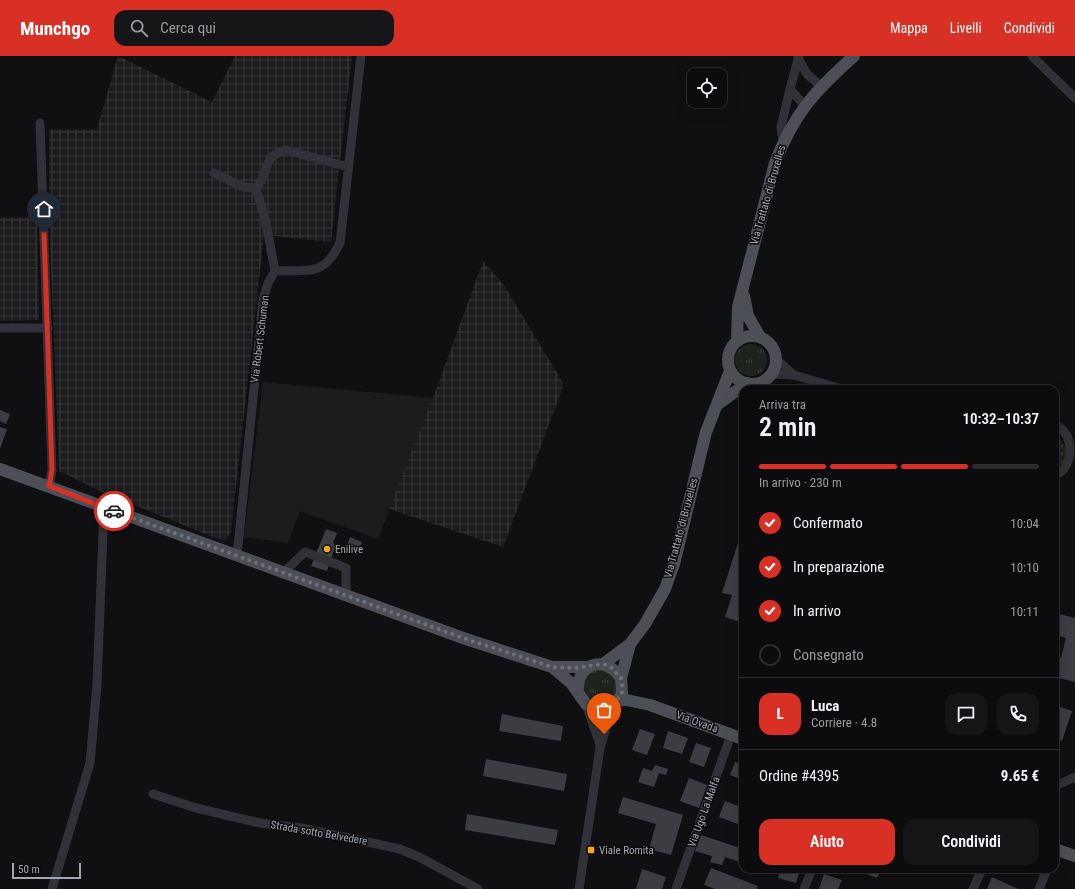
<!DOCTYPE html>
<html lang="it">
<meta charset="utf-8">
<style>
body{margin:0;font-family:"Roboto Condensed",sans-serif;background:#151517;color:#f1f3f6;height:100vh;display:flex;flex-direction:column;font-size:15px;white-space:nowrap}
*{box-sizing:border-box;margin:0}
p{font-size:13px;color:#9a9b9e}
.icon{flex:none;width:22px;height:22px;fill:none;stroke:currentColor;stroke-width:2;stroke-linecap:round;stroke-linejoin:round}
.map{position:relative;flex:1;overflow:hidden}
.side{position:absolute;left:739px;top:329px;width:320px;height:488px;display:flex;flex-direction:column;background:#0c0c0e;border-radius:12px;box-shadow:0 4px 16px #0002,0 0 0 1px #2c2c2e}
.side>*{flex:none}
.fabs{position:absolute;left:687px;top:12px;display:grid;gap:8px}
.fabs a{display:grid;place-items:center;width:40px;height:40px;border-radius:8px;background:#0c0c0e;box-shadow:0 4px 16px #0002,0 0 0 1px #2c2c2e;font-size:20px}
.scale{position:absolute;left:12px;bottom:10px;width:69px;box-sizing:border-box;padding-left:4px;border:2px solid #a0a7b3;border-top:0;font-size:11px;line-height:14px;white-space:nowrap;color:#a0a7b3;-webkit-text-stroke:3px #0b0b0c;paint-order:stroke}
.pin{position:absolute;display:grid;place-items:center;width:34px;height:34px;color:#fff;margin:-41px -17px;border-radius:50% 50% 50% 0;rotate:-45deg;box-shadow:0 0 4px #0007}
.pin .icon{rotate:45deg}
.courier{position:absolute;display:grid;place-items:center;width:40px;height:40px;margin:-20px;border:3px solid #d93025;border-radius:50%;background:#fff;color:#222;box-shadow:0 1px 5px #0007}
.headline em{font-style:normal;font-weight:600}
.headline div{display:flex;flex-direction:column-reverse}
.headline{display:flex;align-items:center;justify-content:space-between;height:68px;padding:0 20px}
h1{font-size:26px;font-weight:600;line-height:30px}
.bar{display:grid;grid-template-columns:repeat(4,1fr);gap:6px 4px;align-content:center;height:48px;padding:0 20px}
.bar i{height:5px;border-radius:3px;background:#2c2c2e}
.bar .current{background:#d93025}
.bar p{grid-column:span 4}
.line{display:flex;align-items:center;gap:10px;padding:0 20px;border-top:1px solid #2c2c2e}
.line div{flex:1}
.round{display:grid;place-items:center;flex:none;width:42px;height:42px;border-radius:12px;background:#151517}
ol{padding:0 20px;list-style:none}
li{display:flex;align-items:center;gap:12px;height:44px}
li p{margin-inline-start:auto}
li .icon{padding:4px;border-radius:50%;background:#d93025;color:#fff;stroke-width:4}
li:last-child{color:#9a9b9e}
li i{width:22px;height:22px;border:2px solid #2c2c2e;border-radius:50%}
.cta{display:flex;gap:8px;margin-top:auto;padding:8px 20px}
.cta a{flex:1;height:46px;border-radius:12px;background:#d93025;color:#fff;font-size:16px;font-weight:600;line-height:46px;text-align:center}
.cta a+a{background:#151517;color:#f1f3f6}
header{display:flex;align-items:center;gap:24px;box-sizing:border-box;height:56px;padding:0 20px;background:#d93025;color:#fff}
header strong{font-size:19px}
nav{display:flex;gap:22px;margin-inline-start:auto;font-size:14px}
.search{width:280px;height:36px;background:#151517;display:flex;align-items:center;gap:10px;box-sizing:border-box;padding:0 14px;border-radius:12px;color:#9a9b9e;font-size:15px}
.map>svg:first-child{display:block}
.built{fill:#1c1c1f}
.industrial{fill:url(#industrial-grid)}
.grass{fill:url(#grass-tufts)}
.garden{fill:url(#garden-dots)}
.building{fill:#3c3d42}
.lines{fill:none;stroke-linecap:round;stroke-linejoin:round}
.minor{stroke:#313237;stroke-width:9}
.major{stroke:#4d4f56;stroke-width:12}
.done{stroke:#6e727b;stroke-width:4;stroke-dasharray:0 7.2}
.route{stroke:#d93025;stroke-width:5}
.poi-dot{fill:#fba71e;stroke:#0b0b0c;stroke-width:1.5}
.labels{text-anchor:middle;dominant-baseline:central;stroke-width:3;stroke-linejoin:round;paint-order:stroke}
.street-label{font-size:11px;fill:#a0a7b3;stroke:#0b0b0c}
.poi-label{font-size:11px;fill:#a0a7b3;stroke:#0b0b0c;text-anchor:start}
</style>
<header>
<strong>Munchgo</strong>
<div class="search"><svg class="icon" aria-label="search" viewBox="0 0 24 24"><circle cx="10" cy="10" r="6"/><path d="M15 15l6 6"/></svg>Cerca qui</div>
<nav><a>Mappa</a><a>Livelli</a><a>Condividi</a></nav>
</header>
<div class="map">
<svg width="1075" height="833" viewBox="0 0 1075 833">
<defs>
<pattern id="industrial-grid" width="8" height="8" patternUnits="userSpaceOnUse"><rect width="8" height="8" fill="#1c1c1f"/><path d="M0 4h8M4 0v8" fill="none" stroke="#3a3a3d"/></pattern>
<pattern id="grass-tufts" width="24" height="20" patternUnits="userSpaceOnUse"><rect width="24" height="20" fill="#1c241d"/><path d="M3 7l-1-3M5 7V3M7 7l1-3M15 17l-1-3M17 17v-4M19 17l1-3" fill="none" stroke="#3a413b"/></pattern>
<pattern id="garden-dots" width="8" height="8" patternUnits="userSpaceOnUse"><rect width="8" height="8" fill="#1c241d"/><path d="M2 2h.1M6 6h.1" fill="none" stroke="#3a413b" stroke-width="1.8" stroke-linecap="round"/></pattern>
</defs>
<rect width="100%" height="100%" fill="#101012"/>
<!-- built -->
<path class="built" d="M 263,326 L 433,342 L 378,483 L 300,455 L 288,487 L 244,481 Z"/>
<!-- industrial -->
<path class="industrial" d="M 118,0 L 212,46 L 235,0 L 352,0 L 331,186 L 264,179 L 231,476 L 225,484 L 215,482 L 100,435 L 59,415 L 49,161 L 49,73 L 97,73 Z
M 0,161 L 37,161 L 39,264 L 0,265 Z
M 483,205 L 504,229 L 563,327 L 563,331 L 503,491 L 389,453 L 433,342 Z"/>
<!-- grass -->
<path class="grass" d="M735 304a16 16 0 1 1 32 0a16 16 0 1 1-32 0Z
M583 630a17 17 0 1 1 34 0a17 17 0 1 1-34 0Z"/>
<!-- garden -->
<path class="garden" d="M 1055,380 C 1069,387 1070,405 1055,412 Z"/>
<!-- building -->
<path class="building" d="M 0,354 L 10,358 L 6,368 L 0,365 Z
M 0,371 L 7,373 L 0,393 Z
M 743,471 L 743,567 L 725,561 L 732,539 L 722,537 Z
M 326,473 L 337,477 L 333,487 L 336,488 L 327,515 L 311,510 Z
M 350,481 L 362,486 L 358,498 L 346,493 Z
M 1055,557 L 1075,562 L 1075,626 L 1055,621 L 1055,601 L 1061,602 L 1066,582 L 1055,579 Z
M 1055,649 L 1072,655 L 1062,685 L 1055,683 Z
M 502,658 L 563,670 L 561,685 L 499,675 Z
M 640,673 L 655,678 L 647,699 L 632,694 Z
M 668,675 L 688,682 L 682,698 L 663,692 Z
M 696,687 L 711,692 L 704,711 L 689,706 Z
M 486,703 L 567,718 L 564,735 L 483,720 Z
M 735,706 L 743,709 L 743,724 L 730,719 Z
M 655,709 L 668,713 L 666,719 L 659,717 L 654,731 L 638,726 L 643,712 L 652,715 Z
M 689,722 L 707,729 L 699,752 L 680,745 Z
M 623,741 L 683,759 L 671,799 L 649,793 L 656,768 L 618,757 Z
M 725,745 L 743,752 L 743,770 L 719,761 Z
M 467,758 L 558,774 L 555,789 L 465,774 Z
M 701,779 L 743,793 L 743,807 L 725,801 L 722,809 L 710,806 L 712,800 L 695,795 Z
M 711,812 L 758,830 L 757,833 L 715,833 L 704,829 Z
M 642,813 L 666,821 L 662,833 L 636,833 Z
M 780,813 L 800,813 L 796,827 L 778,822 Z
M 860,813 L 881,813 L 877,822 L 859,815 Z
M 824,818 L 842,824 L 838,833 L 819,833 Z
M 992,821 L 1018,833 L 987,833 Z"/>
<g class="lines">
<!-- minor -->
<path class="minor" d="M 799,0 L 790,33 L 805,50
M 1032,0 L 1075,42
M 798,2 L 807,18 L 821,30
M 40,67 L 52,414 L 49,430
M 783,85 L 781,71 L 790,33
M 214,117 L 243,131 L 256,132 C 270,117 261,100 286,94 L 348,111
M 256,132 L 266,167 L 275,215
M 0,272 L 48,272
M 776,303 L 794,319
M 771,318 L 794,319 L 842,333
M 1055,369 C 1075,376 1075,412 1055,419
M 237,500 L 263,244 L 268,227 L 275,215 C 308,213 323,222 340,187 L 361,0
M 284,516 L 305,496 L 346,512 L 346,538
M 586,648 L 600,689
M 1055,730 L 1075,721
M 153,738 L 196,752 L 260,767 L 302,772 L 400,793 L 421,802 L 478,833
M 52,833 L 90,707 L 97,629 L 104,451
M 579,833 L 600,692 L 613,649
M 676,833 L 731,679
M 804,833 L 812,813
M 973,833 L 982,813
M 1039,833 L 1047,813"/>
<!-- major -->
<path class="major" d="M 744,240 L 748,260 L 760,281
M728 304a24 24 0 1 1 48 0a24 24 0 1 1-48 0Z
M 737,285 L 738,251 L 775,107 C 794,57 815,35 854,0
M 717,349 L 747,327
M 0,413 L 463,582 L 552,611 L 589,611
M 603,608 L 630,588 L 645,568 L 665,533 L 674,508 L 706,376 L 730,315
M 552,611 L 571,627 L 586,648 L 596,652 L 608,651 L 618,644 L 622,637 L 621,622 C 605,598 576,607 578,636
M 621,622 L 630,588
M 618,644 L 627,644 L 650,649 L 743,683
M 1055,793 L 1075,800"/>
</g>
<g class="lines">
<!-- done -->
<path class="done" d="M 114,455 L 463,582 L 552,611 L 575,612 L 603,608 L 610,610 L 621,622 L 622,629 L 622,637 L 613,649 L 604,678"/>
<!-- route -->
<path class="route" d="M 44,177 L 52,414 L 49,430 L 114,455"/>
</g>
<!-- markers -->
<g class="poi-dot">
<circle cx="327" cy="493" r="4"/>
<rect x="587" y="790" width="8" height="8" rx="2"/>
</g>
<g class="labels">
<!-- street labels -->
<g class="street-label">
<text transform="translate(768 139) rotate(-74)">Via Trattato di Bruxelles</text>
<text transform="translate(260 283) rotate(-83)">Via Robert Schuman</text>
<text transform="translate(681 472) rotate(-75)">Via Trattato di Bruxelles</text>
<text transform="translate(697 666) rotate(20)">Via Ovada</text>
<text transform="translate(704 756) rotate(-70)">Via Ugo La Malfa</text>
<text transform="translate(319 777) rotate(10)">Strada sotto Belvedere</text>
</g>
<!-- poi labels -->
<g class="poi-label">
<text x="335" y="493">Enilive</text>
<text x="599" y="794">Viale Romita</text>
</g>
</g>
</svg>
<div class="fabs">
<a><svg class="icon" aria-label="locate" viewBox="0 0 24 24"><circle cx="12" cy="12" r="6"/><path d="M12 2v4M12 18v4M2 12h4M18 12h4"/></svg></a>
</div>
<div class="scale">50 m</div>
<div class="pin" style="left:604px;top:678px;background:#ea580c"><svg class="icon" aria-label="bag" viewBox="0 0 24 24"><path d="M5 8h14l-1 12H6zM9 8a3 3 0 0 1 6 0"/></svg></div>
<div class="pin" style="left:44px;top:177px;background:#1f2937"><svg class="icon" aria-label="home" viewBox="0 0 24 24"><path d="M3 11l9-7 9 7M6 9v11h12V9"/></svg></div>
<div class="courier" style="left:114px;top:455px"><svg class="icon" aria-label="car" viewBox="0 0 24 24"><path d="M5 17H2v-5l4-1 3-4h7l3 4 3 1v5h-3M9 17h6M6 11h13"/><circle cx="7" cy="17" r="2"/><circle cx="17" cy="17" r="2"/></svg></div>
<section class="side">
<div class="headline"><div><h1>2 min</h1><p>Arriva tra</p></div><em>10:32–10:37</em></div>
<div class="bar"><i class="current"></i><i class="current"></i><i class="current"></i><i></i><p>In arrivo · 230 m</p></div>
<ol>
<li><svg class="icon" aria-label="check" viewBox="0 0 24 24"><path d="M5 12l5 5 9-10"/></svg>Confermato<p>10:04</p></li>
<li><svg class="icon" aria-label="check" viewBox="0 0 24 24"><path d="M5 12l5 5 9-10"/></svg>In preparazione<p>10:10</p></li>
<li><svg class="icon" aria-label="check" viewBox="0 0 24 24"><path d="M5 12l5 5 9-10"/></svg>In arrivo<p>10:11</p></li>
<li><i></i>Consegnato</li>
</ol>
<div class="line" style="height:72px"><b class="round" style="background:#d93025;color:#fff">L</b><div><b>Luca</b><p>Corriere · 4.8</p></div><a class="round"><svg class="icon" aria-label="chat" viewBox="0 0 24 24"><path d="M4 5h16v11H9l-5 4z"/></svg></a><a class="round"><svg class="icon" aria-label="phone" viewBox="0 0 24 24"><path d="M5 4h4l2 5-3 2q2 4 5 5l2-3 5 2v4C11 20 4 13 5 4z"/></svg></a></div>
<div class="line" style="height:52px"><div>Ordine #4395</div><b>9.65 €</b></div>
<div class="cta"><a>Aiuto</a><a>Condividi</a></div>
</section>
</div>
